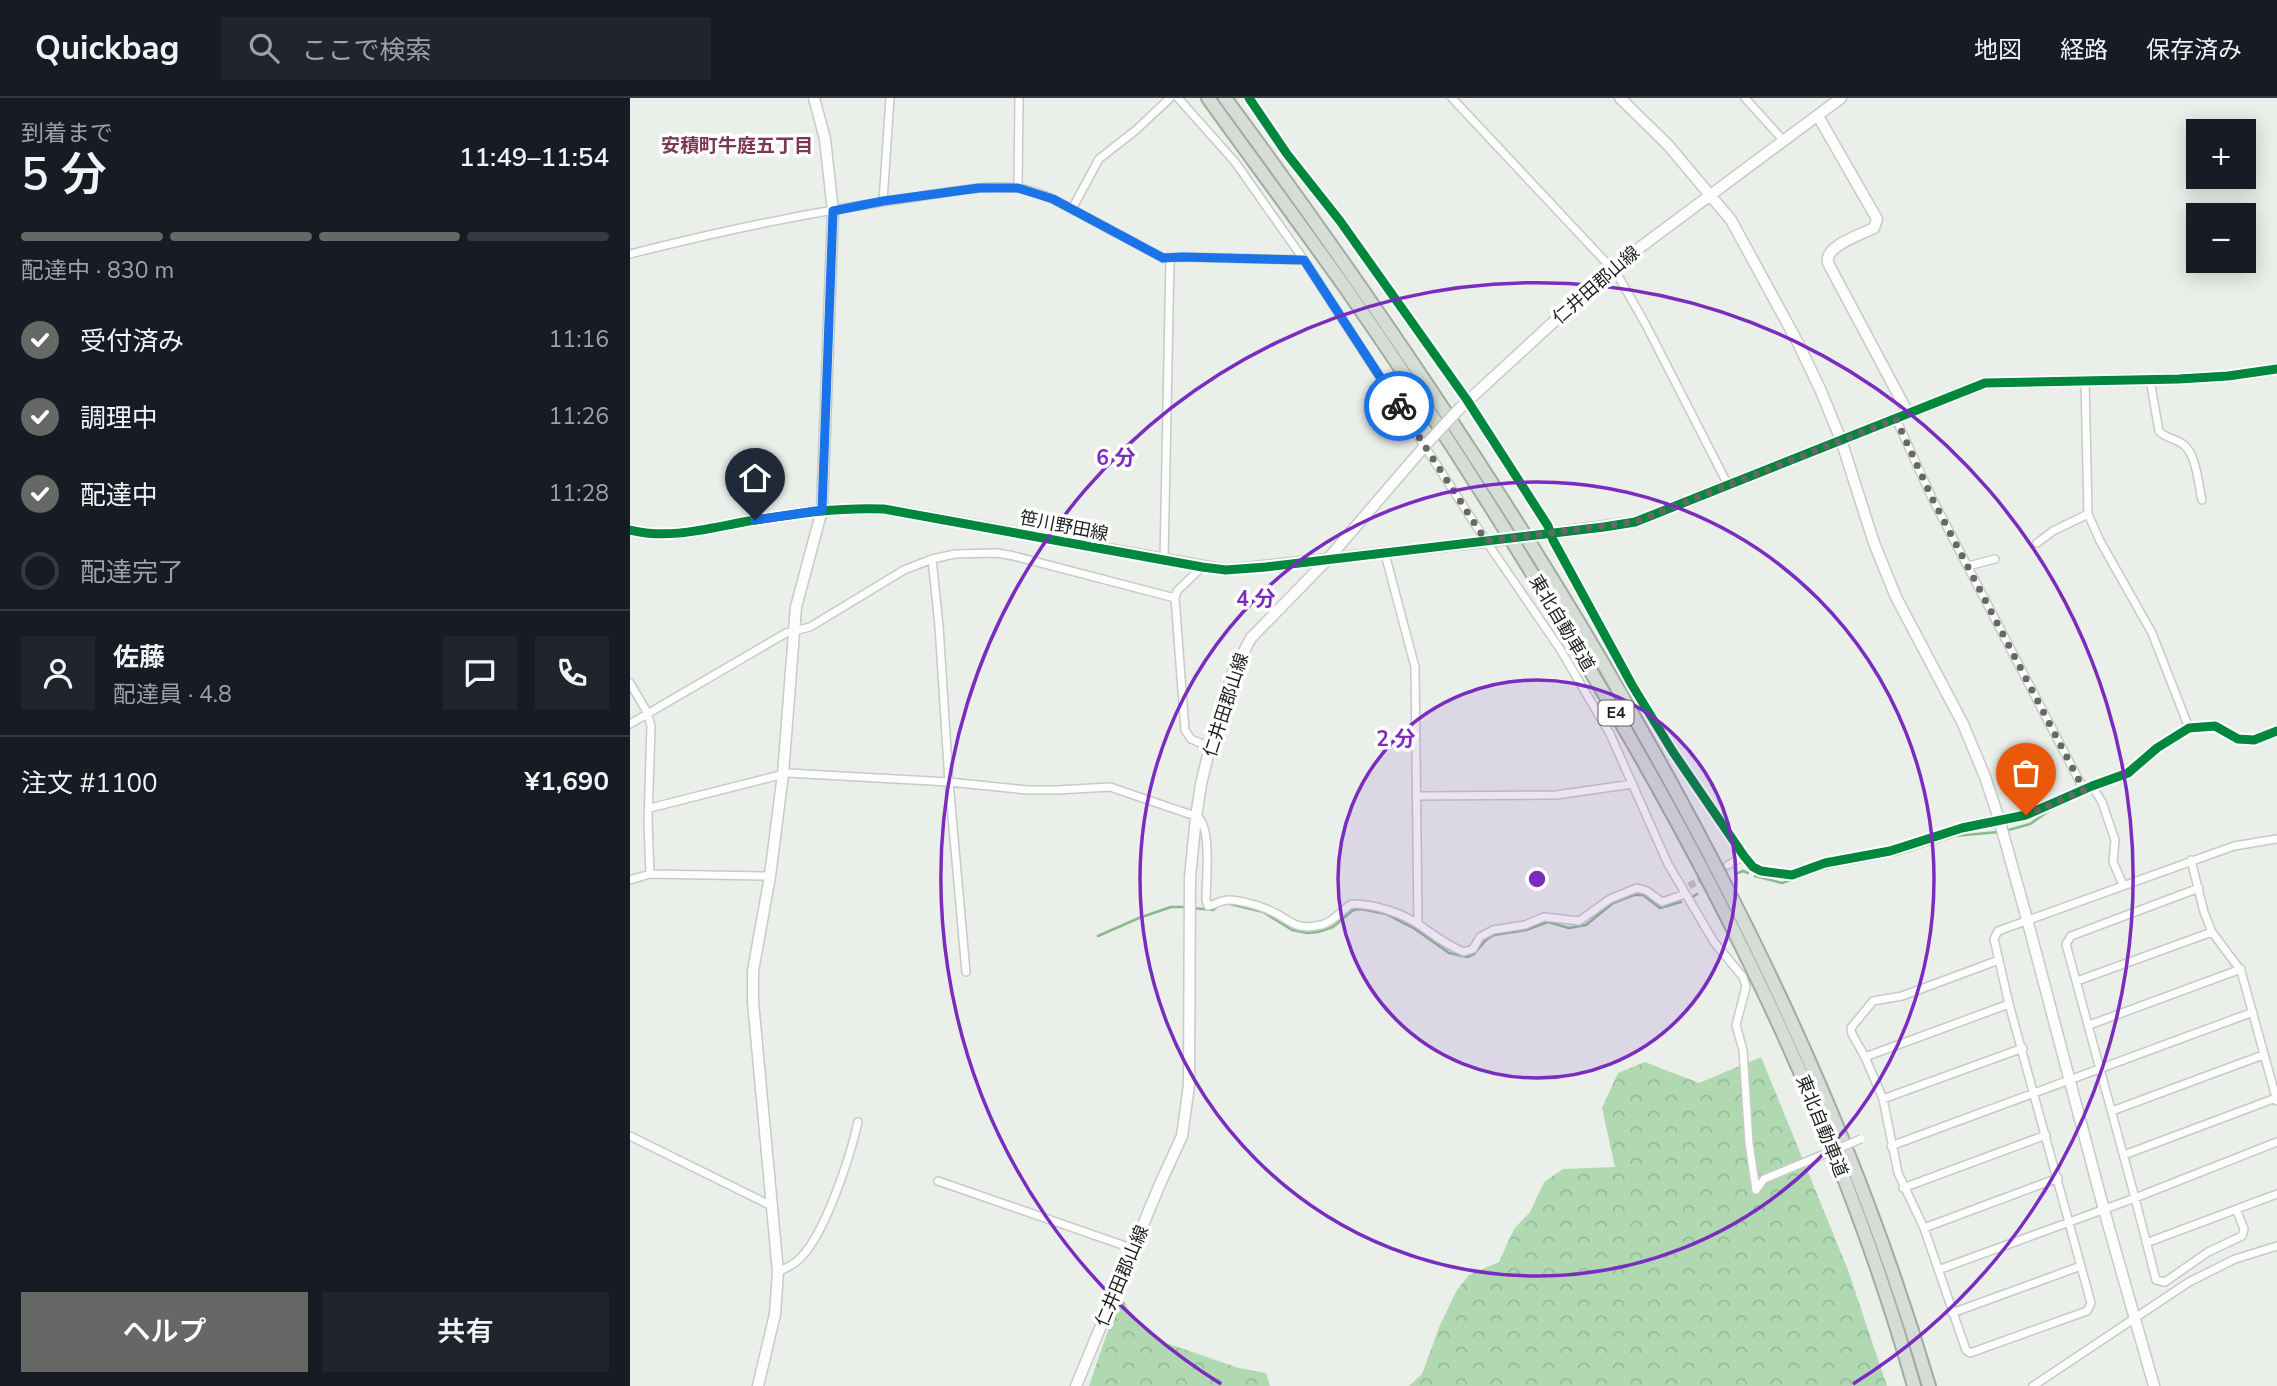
<!DOCTYPE html>
<html lang="ja">
<meta charset="utf-8">
<style>
body{margin:0;font-family:"Nunito Sans","Noto Sans JP",sans-serif;background:#20242c;color:#f1f3f6;height:100vh;display:flex;flex-direction:column;font-size:26px;white-space:nowrap}
*{box-sizing:border-box;margin:0}
p{font-size:23px;color:#9ea1a6}
.icon{flex:none;width:38px;height:38px;fill:none;stroke:currentColor;stroke-width:2;stroke-linecap:round;stroke-linejoin:round}
.map{position:relative;flex:1;overflow:hidden}
.side{display:flex;flex-direction:column;background:#171b24;width:630px}
.side>*{flex:none}
.fabs{position:absolute;left:1556px;top:21px;display:grid;gap:14px}
.fabs a{display:grid;place-items:center;width:70px;height:70px;border-radius:0px;background:#171b24;box-shadow:0 4px 18px #0003;font-size:35px}
.pin{position:absolute;display:grid;place-items:center;width:60px;height:60px;color:#fff;margin:-72px -30px;border-radius:50% 50% 50% 0;rotate:-45deg;box-shadow:0 0 7px #0007}
.pin .icon{rotate:45deg}
.courier{position:absolute;display:grid;place-items:center;width:70px;height:70px;margin:-35px;border:5px solid #1a73e8;border-radius:50%;background:#fff;color:#222;box-shadow:0 2px 9px #0007}
.head em{font-style:normal;font-weight:600}
.head div{display:flex;flex-direction:column-reverse}
.head{display:flex;align-items:center;justify-content:space-between;height:119px;padding:0 21px}
h1{font-size:46px;font-weight:600;line-height:52px}
.bar{display:grid;grid-template-columns:repeat(4,1fr);gap:10px 7px;align-content:center;height:84px;padding:0 21px}
.bar i{height:9px;border-radius:5px;background:#363941}
.bar .selected{background:#656865}
.bar p{grid-column:span 4}
.line{display:flex;align-items:center;gap:18px;padding:0 21px;border-top:2px solid #363941}
.line div{flex:1}
.round{display:grid;place-items:center;flex:none;width:74px;height:74px;border-radius:0px;background:#20242c}
ol{padding:0 21px;list-style:none}
li{display:flex;align-items:center;gap:21px;height:77px}
li p{margin-inline-start:auto}
li .icon{padding:7px;border-radius:50%;background:#656865;color:#fff;stroke-width:4}
li:last-child{color:#9ea1a6}
li i{width:38px;height:38px;border:4px solid #363941;border-radius:50%}
.primary-button{display:flex;gap:14px;margin-top:auto;padding:14px 21px}
.primary-button a{flex:1;height:80px;border-radius:0px;background:#656865;color:#fff;font-size:28px;font-weight:600;line-height:80px;text-align:center}
.primary-button a+a{background:#20242c;color:#f1f3f6}
header{display:flex;align-items:center;gap:42px;box-sizing:border-box;height:98px;padding:0 35px;background:#171b24;border-bottom:2px solid #363941}
header strong{font-size:33px}
nav{display:flex;gap:38px;margin-inline-start:auto;font-size:24px}
.search{width:490px;height:63px;background:#20242c;display:flex;align-items:center;gap:18px;box-sizing:border-box;padding:0 24px;border-radius:0px;color:#9ea1a6;font-size:26px}
main{display:flex;flex:1;min-height:0}
.map>svg:first-child{display:block}
.forest{fill:url(#forest-crowns)}
.lines{fill:none;stroke-linecap:round;stroke-linejoin:round}
.stream{stroke:#89ba8c;stroke-width:2.5}
.street-tunnel{stroke:#c1c5c1;stroke-width:7;stroke-dasharray:7 3.5;stroke-linecap:butt}
.street-casing{stroke:#c7cac7;stroke-width:10}
.secondary-casing{stroke:#c7cac7;stroke-width:13}
.highway-casing{stroke:#a2aba2;stroke-width:16}
.street{stroke:#fcfdfc;stroke-width:7}
.secondary{stroke:#fcfdfc;stroke-width:10}
.highway{stroke:#d6dcd6;stroke-width:12}
.street-bridge-casing{stroke:#c7cac7;stroke-width:10;stroke-linecap:butt}
.secondary-bridge-casing{stroke:#c7cac7;stroke-width:13;stroke-linecap:butt}
.street-bridge{stroke:#fcfdfc;stroke-width:7}
.secondary-bridge{stroke:#fcfdfc;stroke-width:10}
.cycleway-casing{stroke:#fff;stroke-width:13}
.cycleway{stroke:#00873e;stroke-width:9}
.done{stroke:#656865;stroke-width:7;stroke-dasharray:0 12.6}
.route{stroke:#1a73e8;stroke-width:9}
.ring{fill:none;stroke:#7b2cbf;stroke-width:3.5}
.labels{text-anchor:middle;dominant-baseline:central;stroke-width:7;stroke-linejoin:round;paint-order:stroke}
.shield{fill:#fff;stroke:#616261;stroke-width:2}
.shield-label{font-size:16px;font-weight:bold;fill:#1d1f1d}
.street-label{font-size:18px;fill:#1d1f1d;stroke:#fff}
.neighbourhood-label{font-size:19px;font-weight:bold;fill:#7b3754;stroke:#fff}
.centre{fill:#7b2cbf;stroke:#fff;stroke-width:3.5}
.ring-label{font-size:21px;text-anchor:middle;font-weight:bold;fill:#7b2cbf;stroke:#fff;stroke-width:7;stroke-linejoin:round;paint-order:stroke}
</style>
<header>
<strong>Quickbag</strong>
<div class="search"><svg class="icon" aria-label="search" viewBox="0 0 24 24"><circle cx="10" cy="10" r="6"/><path d="M15 15l6 6"/></svg>ここで検索</div>
<nav><a>地図</a><a>経路</a><a>保存済み</a></nav>
</header>
<main>
<section class="side">
<div class="head"><div><h1>5 分</h1><p>到着まで</p></div><em>11:49–11:54</em></div>
<div class="bar"><i class="selected"></i><i class="selected"></i><i class="selected"></i><i></i><p>配達中 · 830 m</p></div>
<ol>
<li><svg class="icon" aria-label="check" viewBox="0 0 24 24"><path d="M5 12l5 5 9-10"/></svg>受付済み<p>11:16</p></li>
<li><svg class="icon" aria-label="check" viewBox="0 0 24 24"><path d="M5 12l5 5 9-10"/></svg>調理中<p>11:26</p></li>
<li><svg class="icon" aria-label="check" viewBox="0 0 24 24"><path d="M5 12l5 5 9-10"/></svg>配達中<p>11:28</p></li>
<li><i></i>配達完了</li>
</ol>
<div class="line" style="height:126px"><a class="round"><svg class="icon" aria-label="person" viewBox="0 0 24 24"><circle cx="12" cy="8" r="4"/><path d="M4 21q1-7 8-7t8 7"/></svg></a><div><b>佐藤</b><p>配達員 · 4.8</p></div><a class="round"><svg class="icon" aria-label="chat" viewBox="0 0 24 24"><path d="M4 5h16v11H9l-5 4z"/></svg></a><a class="round"><svg class="icon" aria-label="phone" viewBox="0 0 24 24"><path d="M5 4h4l2 5-3 2q2 4 5 5l2-3 5 2v4C11 20 4 13 5 4z"/></svg></a></div>
<div class="line" style="height:91px"><div>注文 #1100</div><b>¥1,690</b></div>
<div class="primary-button"><a>ヘルプ</a><a>共有</a></div>
</section>
<div class="map">
<svg width="1647" height="1288" viewBox="0 0 1647 1288">
<defs>
<pattern id="forest-crowns" width="20" height="18" patternUnits="userSpaceOnUse" patternTransform="scale(1.75)"><rect width="20" height="18" fill="#b0d9b2"/><path d="M2 6a3 3 0 1 1 6 0M12 15a3 3 0 1 1 6 0" fill="none" stroke="#97ba99"/></pattern>
</defs>
<rect width="100%" height="100%" fill="#eaefea"/>
<!-- forest -->
<path class="forest" d="M 1131,959 L 1218,1172 L 1257,1288 L 779,1288 L 792,1276 L 810,1227 L 827,1192 L 839,1177 L 869,1164 L 884,1131 L 900,1114 L 914,1084 L 933,1071 L 985,1069 L 972,1010 L 988,975 L 1015,964 L 1069,985 Z
M 488,1203 L 494,1203 L 498,1211 L 520,1235 L 536,1245 L 609,1270 L 636,1275 L 640,1288 L 459,1288 Z"/>
<g class="lines">
<!-- stream -->
<path class="stream" d="M 1585,632 C 1611,649 1618,651 1647,637
M 1375,733 L 1400,726 L 1420,712 L 1459,694 L 1503,677 L 1516,663 L 1555,636 L 1568,633
M 1108,775 L 1113,773 L 1118,775
M 1125,778 L 1152,785 L 1188,772 L 1266,757 L 1325,738 L 1368,734
M 1061,800 L 1067,796
M 596,805 L 633,814 L 662,832 L 677,835 L 688,834 L 703,829 L 723,812 L 731,811 L 756,816 L 785,831 L 819,855 L 837,859 L 844,856 L 856,842 L 864,837 L 896,832 L 918,824 L 939,830 L 956,827 L 983,805 L 1004,797 L 1013,797 L 1030,810 L 1051,804
M 563,810 L 583,812 L 589,807
M 468,838 L 509,820 L 541,809 L 557,809"/>
<!-- street-tunnel -->
<path class="street-tunnel" d="M 1350,727 L 1385,721
M 1059,788 L 1098,767"/>
<defs>
<path id="street" d="M 548,0 L 605,64 L 674,162 L 856,443 L 930,551 L 980,636 L 1038,766 L 1084,844 L 1113,879 L 1116,889 L 1106,927 L 1113,952 L 1119,1045 L 1126,1092
M 619,0 L 657,56 L 710,123 L 837,302 L 918,428 L 923,442 L 1002,587 L 1043,654 L 1123,769 L 1141,776 L 1162,777 L 1195,765 L 1260,753 L 1332,730 L 1350,727
M 822,0 L 987,176 L 1016,227 L 1098,387
M 1115,0 L 1154,43
M 388,90 L 389,0
M 253,103 L 260,0
M 442,111 L 469,61 L 506,32 L 540,0
M 0,156 C 94,132 190,112 287,99 C 319,94 355,86 388,90 C 400,92 412,96 423,101 L 533,160 L 553,159 L 674,162
M 1520,282 L 1529,333 C 1536,341 1546,340 1554,347 C 1567,358 1568,386 1572,402
M 1455,283 L 1458,416 L 1470,443 L 1522,535 L 1559,630
M 1266,321 L 1302,400 L 1454,692
M 1407,445 L 1423,433 L 1458,416
M 755,456 L 785,569 L 788,826
M 302,461 L 309,528 L 319,684 L 336,874
M 534,462 L 540,161
M 1338,468 L 1365,461
M 572,469 L 547,493 L 545,500 L 555,632 L 561,641 L 580,649
M 0,585 L 17,614 L 21,628 L 18,724 L 20,776
M 0,626 L 156,535 L 180,529 L 274,472 L 302,461 L 325,456 L 367,455 L 384,458 L 545,500
M 1462,688 L 1472,704 L 1485,742 L 1483,764 L 1493,787
M 787,698 L 926,697 L 1003,686
M 20,710 L 158,675 L 319,684 L 397,692 L 427,692 L 480,689 L 568,719 C 582,732 576,782 576,802 L 578,808 C 586,806 591,802 599,802 C 609,802 631,808 641,813 C 661,822 664,833 691,827 C 704,824 711,812 722,806 C 745,806 772,815 791,828 C 805,838 818,848 834,854 L 843,851 L 850,839 L 863,832 L 895,827 L 914,819 L 949,823 L 980,801 L 1007,790 L 1017,793 L 1032,804 L 1055,796
M 1385,721 L 1462,688 L 1498,675 L 1516,658 L 1555,631 L 1585,628 L 1608,641 L 1624,642 L 1647,633
M 1561,762 L 1574,814 L 1582,834 L 1611,873 L 1647,1003
M 1098,767 L 1114,758
M 0,782 L 20,776 L 140,778
M 1569,790 L 1441,838 L 1436,846 L 1505,1100 L 1526,1182 L 1535,1184 L 1578,1154 L 1612,1138 L 1614,1131 L 1606,1111
M 1369,862 L 1272,898 L 1243,903 L 1221,930 L 1222,936 L 1235,959 L 1253,1001 L 1268,1075 L 1294,1130 L 1336,1252 L 1340,1255 L 1457,1213 L 1461,1205 L 1379,906 L 1364,841 L 1368,833 L 1604,748 L 1647,741
M 1447,883 L 1582,834
M 1462,926 L 1611,871
M 1235,959 L 1379,906
M 1253,1001 L 1393,950
M 1482,1013 L 1633,957
M 0,1038 L 142,1108
M 1261,1048 L 1623,914
M 1494,1057 L 1646,1000
M 308,1083 L 504,1151
M 1273,1090 L 1416,1037
M 1126,1092 L 1134,1081 L 1190,1058
M 1294,1130 L 1428,1080
M 1516,1145 L 1647,1096
M 1308,1172 L 1505,1100 L 1647,1044
M 148,1174 C 154,1171 161,1168 167,1163 C 194,1141 220,1059 228,1024
M 1322,1215 L 1451,1168
M 1403,1288 L 1559,1184 L 1605,1161 L 1647,1148"/>
<path id="secondary" d="M 990,0 L 1038,47 L 1101,122 L 1168,245 L 1190,291 L 1211,342 L 1244,445 L 1266,499 L 1333,626 L 1355,679 L 1369,721 L 1397,821 L 1474,1112 L 1524,1288
M 1188,18 L 1247,121 L 1244,130 C 1230,137 1194,148 1198,165 L 1278,315
M 830,310 L 981,171 L 1211,0
M 0,432 C 40,442 79,430 119,423 C 164,416 208,409 254,411 L 596,472 L 863,443
M 914,436 L 1005,424 L 1355,285 L 1549,281 L 1598,278 L 1647,271
M 128,1288 L 145,1216 L 148,1174 L 123,904 L 123,873 L 140,778 L 153,676 L 166,509 L 192,412 L 203,113 L 195,41 L 184,0
M 446,1288 L 530,1086 L 552,1038 L 559,987 L 560,779 L 566,719 L 571,686 L 579,653 L 603,574 L 621,540 L 697,462 L 800,342"/>
<path id="highway" d="M 578,0 C 624,64 671,127 717,192 C 809,324 895,460 976,599 C 1104,816 1215,1045 1284,1288
M 595,0 C 730,183 858,370 974,567 C 1108,795 1224,1033 1299,1288"/>
</defs>
<!-- street casing -->
<use href="#street" class="street-casing"/>
<!-- secondary casing -->
<use href="#secondary" class="secondary-casing"/>
<!-- highway casing -->
<use href="#highway" class="highway-casing"/>
<!-- street -->
<use href="#street" class="street"/>
<!-- secondary -->
<use href="#secondary" class="secondary"/>
<!-- highway -->
<use href="#highway" class="highway"/>
<defs>
<path id="street-bridge" d="M 1190,1058 L 1231,1041"/>
<path id="secondary-bridge" d="M 800,342 L 830,310
M 863,443 L 914,436"/>
</defs>
<!-- street-bridge casing -->
<use href="#street-bridge" class="street-bridge-casing"/>
<!-- secondary-bridge casing -->
<use href="#secondary-bridge" class="secondary-bridge-casing"/>
<!-- street-bridge -->
<use href="#street-bridge" class="street-bridge"/>
<!-- secondary-bridge -->
<use href="#secondary-bridge" class="secondary-bridge"/>
<defs>
<path id="cycleway" d="M 619,0 L 657,56 L 710,123 L 837,302 L 918,428 L 923,442 L 1002,587 L 1043,654 L 1114,758 L 1123,769 L 1131,773 L 1162,777 L 1195,765 L 1260,753 L 1332,730 L 1396,717 L 1462,688 L 1498,675 L 1527,650 L 1559,630 L 1585,628 L 1608,641 L 1624,642 L 1647,633
M 0,432 C 40,442 79,430 119,423 C 164,416 208,409 254,411 L 572,469 L 596,472 L 636,469 L 974,429 L 1005,424 L 1355,285 L 1549,281 L 1598,278 L 1647,271"/>
</defs>
<!-- cycleway casing -->
<use href="#cycleway" class="cycleway-casing"/>
<!-- cycleway -->
<use href="#cycleway" class="cycleway"/>
</g>
<g class="lines">
<!-- done -->
<path class="done" d="M 769,308 L 856,443 L 1005,424 L 1266,321 L 1302,400 L 1454,692 L 1396,717"/>
<!-- route -->
<path class="route" d="M 125,422 L 192,412 L 203,113 L 253,103 L 349,90 L 388,90 L 423,101 L 533,160 L 553,159 L 674,162 L 769,308"/>
</g>
<!-- distance rings -->
<circle cx="907" cy="781" r="199" fill="#7b2cbf" fill-opacity=".12"/>
<g class="ring">
<circle cx="907" cy="781" r="199"/>
<circle cx="907" cy="781" r="397"/>
<path d="M591 1286A596 596 0 1 1 1223 1286"/>
</g>
<g class="labels">
<!-- shield labels -->
<rect class="shield" x="968.5" y="602.5" width="35" height="25" rx="5"/>
<g class="shield-label">
<text x="986" y="615">E4</text>
</g>
<!-- street labels -->
<g class="street-label">
<text transform="translate(966 187) rotate(-41)">仁井田郡山線</text>
<text transform="translate(434 428) rotate(11)">笹川野田線</text>
<text transform="translate(932 525) rotate(59)">東北自動車道</text>
<text transform="translate(596 607) rotate(-72)">仁井田郡山線</text>
<text transform="translate(1192 1028) rotate(68)">東北自動車道</text>
<text transform="translate(492 1178) rotate(-67)">仁井田郡山線</text>
</g>
<!-- neighbourhood labels -->
<g class="neighbourhood-label">
<text x="107" y="48">安積町牛庭五丁目</text>
</g>
</g>
<circle cx="907" cy="781" r="10" class="centre"/>
<g class="ring-label">
<text x="486" y="367">6 分</text>
<text x="626" y="508">4 分</text>
<text x="766" y="648">2 分</text>
</g>
</svg>
<div class="fabs">
<a>+</a>
<a>−</a>
</div>
<div class="pin" style="left:1396px;top:717px;background:#ea580c"><svg class="icon" aria-label="bag" viewBox="0 0 24 24"><path d="M5 8h14l-1 12H6zM9 8a3 3 0 0 1 6 0"/></svg></div>
<div class="pin" style="left:125px;top:422px;background:#1f2937"><svg class="icon" aria-label="home" viewBox="0 0 24 24"><path d="M3 11l9-7 9 7M6 9v11h12V9"/></svg></div>
<div class="courier" style="left:769px;top:308px"><svg class="icon" aria-label="bike" viewBox="0 0 24 24"><circle cx="6" cy="16" r="4"/><circle cx="18" cy="16" r="4"/><path d="M6 16l4-8h5l3 8M10 8l3 8H6M13 5h3"/></svg></div>
</div>
</main>
